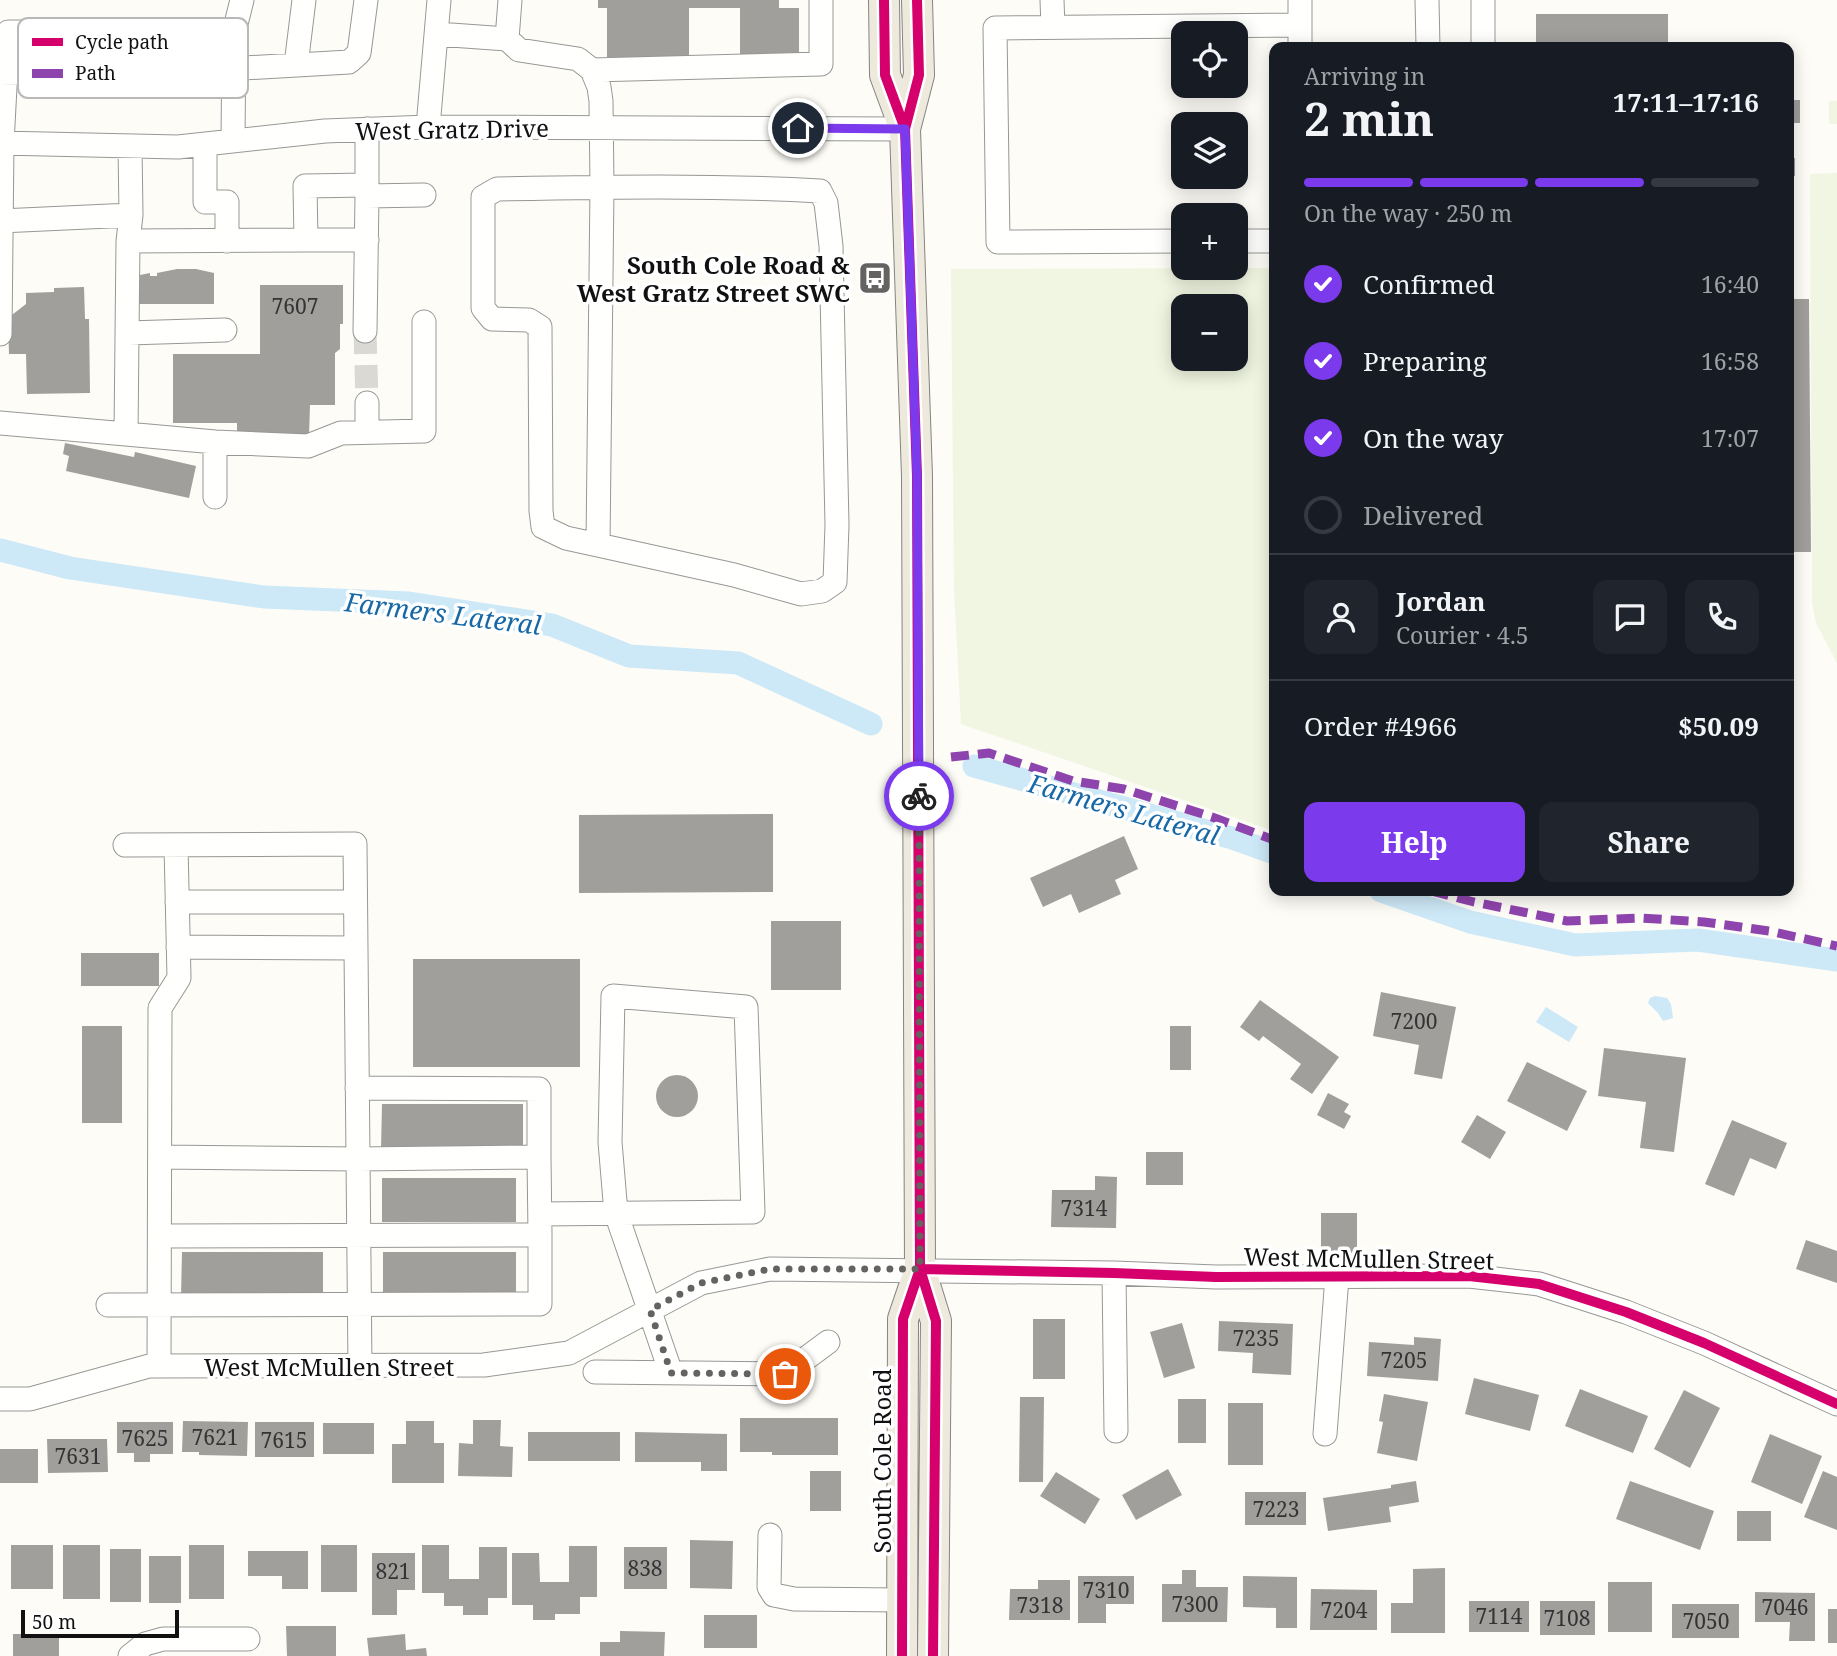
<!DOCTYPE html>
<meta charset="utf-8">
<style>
body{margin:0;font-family:"Noto Serif",serif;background:#20242c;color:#f1f3f6;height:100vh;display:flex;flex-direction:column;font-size:26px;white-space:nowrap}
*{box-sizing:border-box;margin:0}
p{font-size:23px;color:#9ea1a6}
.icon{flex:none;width:38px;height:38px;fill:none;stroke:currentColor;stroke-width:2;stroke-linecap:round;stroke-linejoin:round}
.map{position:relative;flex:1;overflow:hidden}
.panel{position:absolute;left:1269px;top:42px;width:525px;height:854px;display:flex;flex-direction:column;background:#171b24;border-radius:14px;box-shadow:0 4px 18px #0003}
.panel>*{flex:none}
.fabs{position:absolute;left:1171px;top:21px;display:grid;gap:14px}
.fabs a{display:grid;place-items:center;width:77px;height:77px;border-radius:14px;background:#171b24;box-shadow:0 4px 18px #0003;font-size:35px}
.scale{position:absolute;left:21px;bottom:18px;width:158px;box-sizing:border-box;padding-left:7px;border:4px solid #111;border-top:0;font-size:19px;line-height:24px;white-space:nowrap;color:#111;-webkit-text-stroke:5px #fff;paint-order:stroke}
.pin{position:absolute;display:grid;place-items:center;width:60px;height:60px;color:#fff;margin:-30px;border:4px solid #fff;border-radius:50%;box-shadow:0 2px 7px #0007}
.courier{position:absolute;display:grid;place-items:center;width:70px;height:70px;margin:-35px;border:5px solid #7c3aed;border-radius:50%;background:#fff;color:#222;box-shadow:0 2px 9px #0007}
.overview em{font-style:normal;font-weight:700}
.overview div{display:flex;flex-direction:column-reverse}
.overview{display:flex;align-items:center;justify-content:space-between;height:119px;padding:0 35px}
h1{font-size:46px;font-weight:700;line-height:52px}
.bar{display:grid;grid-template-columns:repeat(4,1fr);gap:10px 7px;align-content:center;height:84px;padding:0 35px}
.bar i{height:9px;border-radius:5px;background:#363941}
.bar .on{background:#7c3aed}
.bar p{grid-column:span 4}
.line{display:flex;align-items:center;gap:18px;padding:0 35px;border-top:2px solid #363941}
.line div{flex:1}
.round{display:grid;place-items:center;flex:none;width:74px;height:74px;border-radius:14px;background:#20242c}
ol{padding:0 35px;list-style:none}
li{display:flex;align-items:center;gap:21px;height:77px}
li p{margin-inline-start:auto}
li .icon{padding:7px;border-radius:50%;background:#7c3aed;color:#fff;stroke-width:4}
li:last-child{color:#9ea1a6}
li i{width:38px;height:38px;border:4px solid #363941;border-radius:50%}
.button{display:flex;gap:14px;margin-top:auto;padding:14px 35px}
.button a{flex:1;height:80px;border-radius:14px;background:#7c3aed;color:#fff;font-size:28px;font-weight:700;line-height:80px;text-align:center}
.button a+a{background:#20242c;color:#f1f3f6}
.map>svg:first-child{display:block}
.pitch{fill:#f0f6e1;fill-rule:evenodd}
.water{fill:#cde8f7}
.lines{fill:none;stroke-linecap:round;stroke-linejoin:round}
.canal{stroke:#cde8f7;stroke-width:23}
.building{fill:#a19f9c}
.minor-tunnel{stroke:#dad9d4;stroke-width:23;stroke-dasharray:23 11;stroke-linecap:butt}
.minor-casing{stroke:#979795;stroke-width:25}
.major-casing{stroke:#858482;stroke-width:32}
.minor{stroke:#fffffe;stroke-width:23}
.major{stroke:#ede9dc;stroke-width:30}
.quiet{stroke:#8e44ad;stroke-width:9;stroke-dasharray:18 9;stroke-linecap:butt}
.cycleway-casing{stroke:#fff;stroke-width:15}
.cycleway{stroke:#d6006c;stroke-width:10}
.done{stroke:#646362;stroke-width:7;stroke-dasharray:0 12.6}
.route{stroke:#7c3aed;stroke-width:9}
.labels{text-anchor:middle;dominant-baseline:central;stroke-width:7;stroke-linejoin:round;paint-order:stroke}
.number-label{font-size:21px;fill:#353434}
.street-label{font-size:24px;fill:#111;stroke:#fff}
.poi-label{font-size:24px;font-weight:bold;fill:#111;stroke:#fff;text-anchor:end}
.water-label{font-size:26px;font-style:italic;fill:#1768a6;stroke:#fff}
.key{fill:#fff;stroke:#b8b8b8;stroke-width:2}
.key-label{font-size:19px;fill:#111}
</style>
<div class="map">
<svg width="1837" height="1656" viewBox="0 0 1837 1656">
<rect width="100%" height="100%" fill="#fdfcf7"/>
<!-- pitch -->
<path class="pitch" d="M 1829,101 L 1837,101 L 1837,124 L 1829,124 Z
M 1837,173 L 1837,663 L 1816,623 L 1812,603 L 1810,174 Z
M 1274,268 L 1274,831 L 961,724 L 954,588 L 951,269 ZM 1183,306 L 1236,306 L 1236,359 L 1183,359 Z"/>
<!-- water -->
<path class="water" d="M 1655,996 L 1667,998 L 1671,1004 L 1673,1018 L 1663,1021 L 1658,1013 L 1648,1003 L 1650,998 Z
M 1546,1007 L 1578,1027 L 1569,1042 L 1536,1022 Z"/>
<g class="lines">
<!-- canal -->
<path class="canal" d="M 0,550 L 70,568 L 264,597 L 409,603 L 552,625 L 629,656 L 738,663 L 871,724
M 974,766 L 1232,838 L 1274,853
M 1381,891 L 1470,922 L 1575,945 L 1698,940 L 1837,960"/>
</g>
<!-- building -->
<path class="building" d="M 598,0 L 779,0 L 779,8 L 799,8 L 799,57 L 740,57 L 740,8 L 689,8 L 689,57 L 607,57 L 607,8 L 598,8 Z
M 1536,14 L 1668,14 L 1668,47 L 1536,47 Z
M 1788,100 L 1800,100 L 1800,123 L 1788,123 Z
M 1788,158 L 1795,158 L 1795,176 L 1788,176 Z
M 177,269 L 196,269 L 214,273 L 214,304 L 135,304 L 135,276 L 150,273 L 150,276 L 157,276 L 157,273 Z
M 260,285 L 343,285 L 343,324 L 340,324 L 340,349 L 335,353 L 335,405 L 310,405 L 309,437 L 237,437 L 237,423 L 173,423 L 173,354 L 260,354 Z
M 84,287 L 85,319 L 89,319 L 90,393 L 27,394 L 26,354 L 9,354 L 8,318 L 26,304 L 26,293 L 54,292 L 54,288 Z
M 1788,299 L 1809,299 L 1811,552 L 1788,552 Z
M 65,443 L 134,457 L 135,452 L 196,466 L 189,498 L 66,471 L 69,456 L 63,454 Z
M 773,814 L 773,892 L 579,893 L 579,815 Z
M 1124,836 L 1138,869 L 1115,880 L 1121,894 L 1079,913 L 1071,894 L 1043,907 L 1030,878 Z
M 771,921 L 841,921 L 841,990 L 771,990 Z
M 81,953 L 159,953 L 159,986 L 81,986 Z
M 413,959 L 580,959 L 580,1067 L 413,1067 Z
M 1381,992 L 1456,1007 L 1442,1079 L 1414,1074 L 1419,1045 L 1373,1036 Z
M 1260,1000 L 1339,1057 L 1312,1094 L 1290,1079 L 1301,1064 L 1263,1036 L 1259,1041 L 1240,1027 Z
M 82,1026 L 122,1026 L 122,1123 L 82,1123 Z
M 1170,1026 L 1191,1026 L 1191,1070 L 1170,1070 Z
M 1604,1048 L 1686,1058 L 1674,1152 L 1640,1148 L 1646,1102 L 1598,1096 Z
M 1527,1062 L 1587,1091 L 1567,1131 L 1507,1101 Z
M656 1096a21 21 0 1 1 42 0a21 21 0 1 1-42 0Z
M 1328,1093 L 1349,1104 L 1344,1112 L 1351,1116 L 1344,1129 L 1317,1115 Z
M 382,1104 L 523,1104 L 523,1150 L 381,1149 Z
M 1477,1115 L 1506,1132 L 1490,1159 L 1461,1142 Z
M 1732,1120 L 1787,1143 L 1776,1169 L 1750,1158 L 1734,1196 L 1705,1184 Z
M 1146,1152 L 1183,1152 L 1183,1185 L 1146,1185 Z
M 1095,1176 L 1117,1177 L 1116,1228 L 1051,1227 L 1052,1190 L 1095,1190 Z
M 382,1178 L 516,1178 L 516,1222 L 382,1222 Z
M 1321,1213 L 1357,1213 L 1357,1253 L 1321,1253 Z
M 1806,1240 L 1837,1251 L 1837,1283 L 1796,1269 Z
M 182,1252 L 323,1252 L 323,1298 L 181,1297 Z
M 383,1252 L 516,1252 L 516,1297 L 383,1297 Z
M 1033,1319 L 1065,1319 L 1065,1379 L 1033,1379 Z
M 1219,1321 L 1293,1324 L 1291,1375 L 1252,1373 L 1253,1353 L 1218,1351 Z
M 1182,1323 L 1195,1368 L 1164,1378 L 1150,1332 Z
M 1414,1337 L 1441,1339 L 1438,1381 L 1367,1376 L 1369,1342 L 1414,1345 Z
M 1474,1378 L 1539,1395 L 1530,1431 L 1465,1414 Z
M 1580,1389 L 1648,1416 L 1633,1453 L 1565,1426 Z
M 1684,1390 L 1720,1408 L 1690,1468 L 1654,1449 Z
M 1384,1394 L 1428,1402 L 1417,1461 L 1377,1453 L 1383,1422 L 1379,1421 Z
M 1020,1397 L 1044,1397 L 1043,1482 L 1019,1482 Z
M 1178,1399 L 1206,1399 L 1206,1443 L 1178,1443 Z
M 1228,1403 L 1263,1403 L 1263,1465 L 1228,1465 Z
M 740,1418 L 838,1418 L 838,1455 L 772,1455 L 772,1452 L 740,1452 Z
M 473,1420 L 501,1420 L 500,1446 L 513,1447 L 512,1477 L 458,1476 L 459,1443 L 473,1444 Z
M 183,1421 L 248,1422 L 247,1456 L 199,1455 L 199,1452 L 182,1452 Z
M 406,1421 L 434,1421 L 434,1443 L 444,1443 L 444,1483 L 392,1483 L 392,1444 L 406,1444 Z
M 117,1422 L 173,1422 L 173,1454 L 150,1454 L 150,1462 L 134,1462 L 134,1453 L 117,1453 Z
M 255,1422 L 314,1422 L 314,1457 L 255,1457 Z
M 323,1423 L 374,1423 L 374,1454 L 323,1454 Z
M 528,1432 L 620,1432 L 620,1461 L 528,1461 Z
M 635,1432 L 727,1434 L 727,1471 L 701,1471 L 701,1462 L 635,1462 Z
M 1770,1434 L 1822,1456 L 1802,1504 L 1751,1482 Z
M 47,1439 L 107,1439 L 108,1472 L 48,1473 Z
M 0,1449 L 38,1449 L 38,1483 L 0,1483 Z
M 1168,1469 L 1182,1495 L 1136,1520 L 1122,1495 Z
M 810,1471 L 841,1471 L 841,1511 L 810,1511 Z
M 1823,1471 L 1837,1477 L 1837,1530 L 1804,1517 Z
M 1056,1472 L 1100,1499 L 1085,1524 L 1040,1496 Z
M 1416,1481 L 1419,1502 L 1389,1507 L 1391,1522 L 1328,1531 L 1323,1498 L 1391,1488 L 1391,1485 Z
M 1630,1481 L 1714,1511 L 1700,1550 L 1616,1519 Z
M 1245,1492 L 1306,1492 L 1306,1525 L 1245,1525 Z
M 1737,1511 L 1771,1511 L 1771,1541 L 1737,1541 Z
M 690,1540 L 733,1541 L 732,1589 L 690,1588 Z
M 11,1545 L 53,1545 L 53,1589 L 11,1589 Z
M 63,1545 L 100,1545 L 100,1599 L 63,1599 Z
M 189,1545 L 224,1545 L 224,1599 L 189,1599 Z
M 321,1545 L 357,1545 L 357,1592 L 321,1592 Z
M 422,1545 L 449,1545 L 449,1579 L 479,1579 L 479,1547 L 507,1547 L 507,1598 L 488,1598 L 488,1615 L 463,1615 L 463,1606 L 444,1606 L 444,1593 L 422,1593 Z
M 569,1546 L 597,1546 L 597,1597 L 580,1597 L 580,1614 L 555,1614 L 555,1620 L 533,1620 L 533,1605 L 512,1605 L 512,1553 L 539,1553 L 540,1582 L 569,1582 Z
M 624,1547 L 667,1547 L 667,1589 L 624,1589 Z
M 110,1549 L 141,1549 L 141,1602 L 110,1602 Z
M 248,1551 L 308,1551 L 308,1589 L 282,1589 L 282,1576 L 248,1576 Z
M 372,1553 L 415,1553 L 415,1590 L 397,1590 L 397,1615 L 372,1615 Z
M 149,1556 L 181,1556 L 181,1603 L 149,1603 Z
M 1445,1568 L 1445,1633 L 1391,1633 L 1391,1603 L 1413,1603 L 1413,1569 Z
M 1182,1570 L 1196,1570 L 1196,1587 L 1228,1587 L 1227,1622 L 1162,1622 L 1162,1584 L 1182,1584 Z
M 1078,1576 L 1134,1576 L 1134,1604 L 1106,1604 L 1106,1623 L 1078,1623 Z
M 1243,1576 L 1297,1577 L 1297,1628 L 1276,1628 L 1276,1608 L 1243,1607 Z
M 1038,1580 L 1070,1580 L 1070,1620 L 1009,1620 L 1010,1589 L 1038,1589 Z
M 1608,1582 L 1652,1582 L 1652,1632 L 1608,1632 Z
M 1311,1589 L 1377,1590 L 1377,1630 L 1310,1630 Z
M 1755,1592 L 1815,1593 L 1815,1641 L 1789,1641 L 1790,1622 L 1755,1622 Z
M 1469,1601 L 1529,1601 L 1529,1632 L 1469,1632 Z
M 1540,1601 L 1595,1601 L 1595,1635 L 1540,1635 Z
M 1672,1604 L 1739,1604 L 1739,1638 L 1672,1638 Z
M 1828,1609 L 1837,1609 L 1837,1643 L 1828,1643 Z
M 704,1615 L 757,1615 L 757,1648 L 704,1648 Z
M 286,1626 L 336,1626 L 336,1656 L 287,1656 Z
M 620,1631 L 665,1632 L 664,1656 L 600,1656 L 600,1642 L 620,1642 Z
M 13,1634 L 59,1634 L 59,1656 L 13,1656 Z
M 405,1634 L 406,1650 L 426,1648 L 427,1656 L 369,1656 L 367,1638 Z"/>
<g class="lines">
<!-- minor-tunnel -->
<path class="minor-tunnel" d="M 365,331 L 367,403"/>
<defs>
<path id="minor" d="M 1052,0 L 1053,27
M 1300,0 L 1300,25
M 1427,0 L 1428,47
M 1483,0 L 1483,47
M 437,34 L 507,39 L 510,0
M 507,39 L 519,50 L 578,59 L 592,70 L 599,87 L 601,101 L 602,187 L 598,545 L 734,575 L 801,594 L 822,591 L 835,582 L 837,525 L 831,246 L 826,203 L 820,191 C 712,185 604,187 497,189 L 483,197 L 483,308 L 492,319 L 529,320 L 540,327 L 541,511 L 543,527 L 566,538 L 598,545
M 296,65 L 304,0
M 592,70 L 821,64 L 821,0
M 0,73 L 210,70 L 349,62 L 359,53 L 366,0
M 428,127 L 439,0
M 367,129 L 367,196 L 424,195
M 233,141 L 234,32 L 242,0
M 0,143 L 178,147 L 325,131 L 428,127 L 905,129
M 205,144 L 205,202 L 227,202 L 227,241
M 130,146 L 131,215 L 128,241 L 126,434 L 215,442 L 308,446 L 341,433 L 424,431 L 424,322
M 0,221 L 131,215
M 367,240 L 306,240 L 305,186 L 367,185
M 128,241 L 306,240
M 1183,241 L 998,242 L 995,28 L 1300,25 L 1300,47
M 1236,241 L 1274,241
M 365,331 L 367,196
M 128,333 L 225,330
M 0,334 L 2,143 L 8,32 L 234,32
M 367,403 L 367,431
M 0,423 L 126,434
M 215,442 L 215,497
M 125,845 L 355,844 L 360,1367
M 177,902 L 355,902
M 178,947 L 356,948
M 357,1088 L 539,1089 L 539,1157
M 160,1157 L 357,1159 L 539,1157 L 540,1235 L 160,1236
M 540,1214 L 753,1212 L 746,1007 L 613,996 L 610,1142 L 616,1213 L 671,1373
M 1114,1273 L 1116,1431
M 108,1305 L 540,1304 L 540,1235
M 159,1366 L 160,1008 L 179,978 L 176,845
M 595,1372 L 785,1374 L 828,1342
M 0,1399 L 30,1399 L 149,1366 L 484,1365 L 569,1353 L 701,1283 L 770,1269 L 1114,1273 L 1216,1277 L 1469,1276 L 1539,1284 L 1626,1312 L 1704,1343 L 1837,1404
M 1325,1434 L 1337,1277
M 770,1535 L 769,1587 L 774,1595 L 794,1599 L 902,1600
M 130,1656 L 145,1644 L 163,1639 L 248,1639"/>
<path id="major" d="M 884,0 L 885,75 L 905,129 L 917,476 L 920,1269 L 936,1321 L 933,1656
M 905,129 L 919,75 L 917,0
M 902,1656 L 903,1319 L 920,1269"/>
</defs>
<!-- minor casing -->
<use href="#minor" class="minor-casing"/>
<!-- major casing -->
<use href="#major" class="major-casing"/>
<!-- minor -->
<use href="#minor" class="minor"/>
<!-- major -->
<use href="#major" class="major"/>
<!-- quiet -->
<path class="quiet" d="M 951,757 L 989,753 L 1073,781 L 1124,789 L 1212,817 L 1274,840
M 1431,891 L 1474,902 L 1567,921 L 1641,918 L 1704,922 L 1769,931 L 1837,946"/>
<defs>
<path id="cycleway" d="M 884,0 L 885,75 L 905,129 L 917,476 L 920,1269 L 936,1321 L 933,1656
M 905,129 L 919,75 L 917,0
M 920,1269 L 1114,1273 L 1216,1277 L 1469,1276 L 1539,1284 L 1626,1312 L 1704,1343 L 1837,1404
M 902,1656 L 903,1319 L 920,1269"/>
</defs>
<!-- cycleway casing -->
<use href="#cycleway" class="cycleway-casing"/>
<!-- cycleway -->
<use href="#cycleway" class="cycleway"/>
</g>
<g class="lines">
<!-- done -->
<path class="done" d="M 785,1374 L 671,1373 L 650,1310 L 701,1283 L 770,1269 L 920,1269 L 919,796"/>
<!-- route -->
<path class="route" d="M 798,128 L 905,129 L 917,476 L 919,796"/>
</g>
<!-- icons -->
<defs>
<symbol id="bus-square" viewBox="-11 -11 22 22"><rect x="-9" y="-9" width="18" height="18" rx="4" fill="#646362" stroke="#fff"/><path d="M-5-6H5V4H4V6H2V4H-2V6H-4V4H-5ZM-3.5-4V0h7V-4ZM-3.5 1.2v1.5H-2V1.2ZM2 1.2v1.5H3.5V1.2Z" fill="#fff"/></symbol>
</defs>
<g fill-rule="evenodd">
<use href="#bus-square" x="856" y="259" width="38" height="38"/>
</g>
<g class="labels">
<!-- number labels -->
<g class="number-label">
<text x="295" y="306">7607</text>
<text x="1414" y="1021">7200</text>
<text x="1084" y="1208">7314</text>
<text x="1256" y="1338">7235</text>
<text x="1404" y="1360">7205</text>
<text x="215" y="1437">7621</text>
<text x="145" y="1438">7625</text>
<text x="284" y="1440">7615</text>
<text x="78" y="1456">7631</text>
<text x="1276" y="1509">7223</text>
<text x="645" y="1568">838</text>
<text x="393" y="1571">821</text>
<text x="1106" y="1590">7310</text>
<text x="1195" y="1604">7300</text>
<text x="1040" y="1605">7318</text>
<text x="1785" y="1607">7046</text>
<text x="1344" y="1610">7204</text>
<text x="1499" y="1616">7114</text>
<text x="1567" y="1618">7108</text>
<text x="1706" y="1621">7050</text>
</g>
<!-- street labels -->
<g class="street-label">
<text transform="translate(452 129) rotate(-1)">West Gratz Drive</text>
<text transform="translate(1369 1258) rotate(1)">West McMullen Street</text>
<text x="329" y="1366">West McMullen Street</text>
<text transform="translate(881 1461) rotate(-90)">South Cole Road</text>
</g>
<!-- poi labels -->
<g class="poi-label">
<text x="850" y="264">South Cole Road &amp;<tspan x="850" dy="28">West Gratz Street SWC</tspan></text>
</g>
<!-- water labels -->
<g class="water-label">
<text transform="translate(443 613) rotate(7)">Farmers Lateral</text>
<text transform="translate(1124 809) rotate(16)">Farmers Lateral</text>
</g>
</g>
<!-- legend -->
<rect x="18" y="18" width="230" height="80" rx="10" class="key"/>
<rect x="32" y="38" width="31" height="8" fill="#d6006c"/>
<rect x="32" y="69" width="31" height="9" fill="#8e44ad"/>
<g class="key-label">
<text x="75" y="49">Cycle path</text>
<text x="75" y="80">Path</text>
</g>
</svg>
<div class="fabs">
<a><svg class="icon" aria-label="locate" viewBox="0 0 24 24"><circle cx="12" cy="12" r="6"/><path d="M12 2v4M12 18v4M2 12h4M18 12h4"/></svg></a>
<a><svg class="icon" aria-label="layers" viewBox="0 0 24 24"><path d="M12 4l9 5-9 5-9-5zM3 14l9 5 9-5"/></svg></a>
<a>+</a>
<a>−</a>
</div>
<div class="scale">50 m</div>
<div class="pin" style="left:785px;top:1374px;background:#ea580c"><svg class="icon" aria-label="bag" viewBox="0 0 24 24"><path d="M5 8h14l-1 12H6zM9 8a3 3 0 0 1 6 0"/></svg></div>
<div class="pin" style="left:798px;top:128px;background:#1f2937"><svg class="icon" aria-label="home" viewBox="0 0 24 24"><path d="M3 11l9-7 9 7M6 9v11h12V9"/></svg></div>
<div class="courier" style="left:919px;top:796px"><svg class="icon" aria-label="bike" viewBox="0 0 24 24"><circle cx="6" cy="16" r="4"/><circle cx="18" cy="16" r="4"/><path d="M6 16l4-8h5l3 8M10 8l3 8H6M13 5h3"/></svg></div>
<section class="panel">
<div class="overview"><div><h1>2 min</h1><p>Arriving in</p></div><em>17:11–17:16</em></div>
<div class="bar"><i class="on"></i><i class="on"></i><i class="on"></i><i></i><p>On the way · 250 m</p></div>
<ol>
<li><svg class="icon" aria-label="check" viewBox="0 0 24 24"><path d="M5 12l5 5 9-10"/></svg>Confirmed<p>16:40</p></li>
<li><svg class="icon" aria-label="check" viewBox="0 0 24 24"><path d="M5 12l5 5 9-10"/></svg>Preparing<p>16:58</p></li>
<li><svg class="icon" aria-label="check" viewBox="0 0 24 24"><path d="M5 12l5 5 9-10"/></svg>On the way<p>17:07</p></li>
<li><i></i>Delivered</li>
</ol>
<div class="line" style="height:126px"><a class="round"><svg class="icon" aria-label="person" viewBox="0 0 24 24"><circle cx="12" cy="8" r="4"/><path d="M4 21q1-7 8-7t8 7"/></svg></a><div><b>Jordan</b><p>Courier · 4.5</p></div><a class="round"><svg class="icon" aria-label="chat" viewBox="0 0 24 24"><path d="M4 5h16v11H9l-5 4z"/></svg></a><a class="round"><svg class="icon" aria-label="phone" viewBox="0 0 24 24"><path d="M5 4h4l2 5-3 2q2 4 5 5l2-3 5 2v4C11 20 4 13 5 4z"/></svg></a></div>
<div class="line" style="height:91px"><div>Order #4966</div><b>$50.09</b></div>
<div class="button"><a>Help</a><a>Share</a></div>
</section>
</div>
